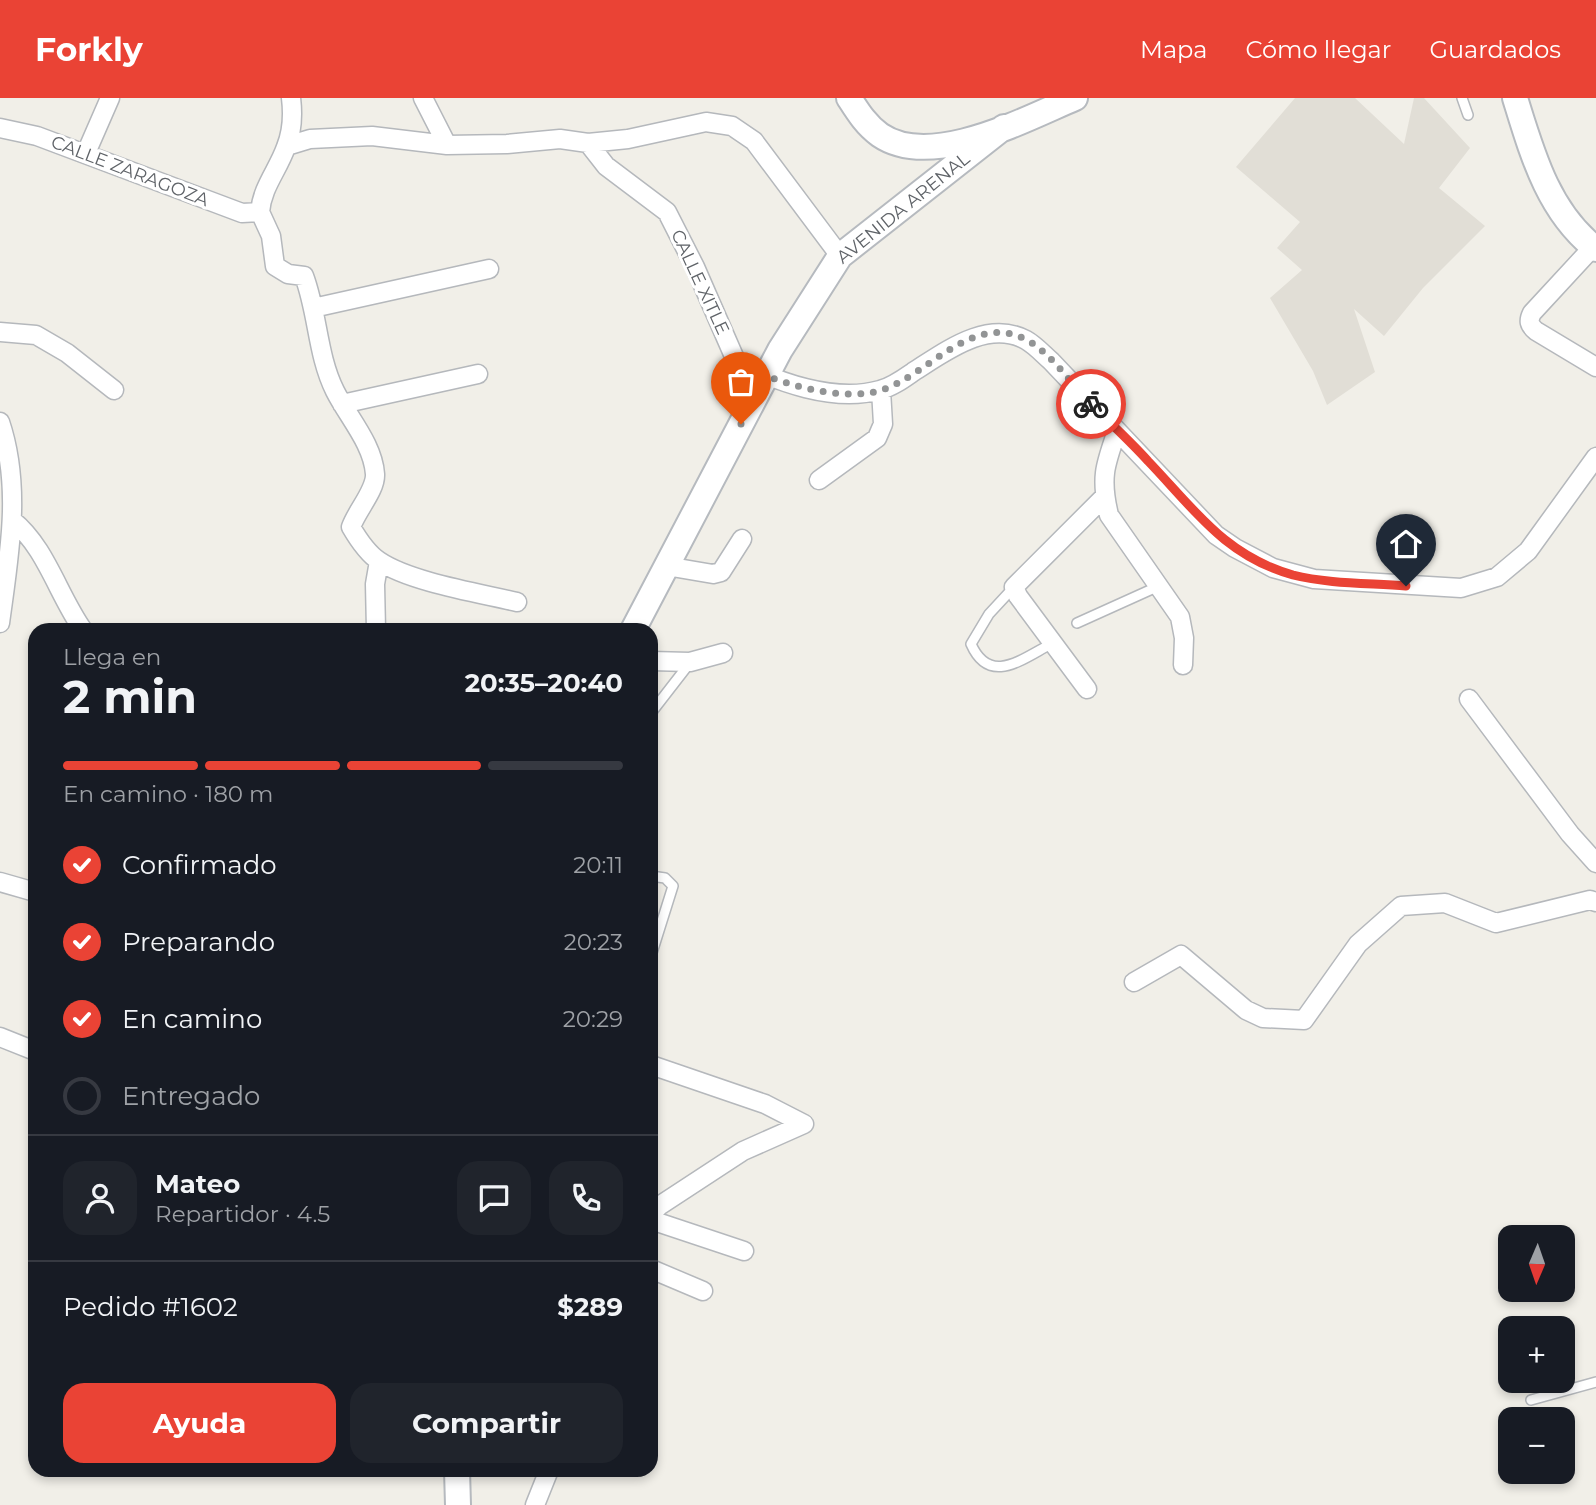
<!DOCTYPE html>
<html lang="es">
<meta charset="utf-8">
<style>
body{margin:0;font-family:Montserrat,sans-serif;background:#20242c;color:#f1f3f6;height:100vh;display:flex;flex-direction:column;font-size:26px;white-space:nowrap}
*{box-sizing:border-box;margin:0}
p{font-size:23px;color:#9ea1a6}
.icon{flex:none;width:38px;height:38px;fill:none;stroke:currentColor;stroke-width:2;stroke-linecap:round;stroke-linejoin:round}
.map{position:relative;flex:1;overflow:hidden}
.panel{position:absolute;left:28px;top:525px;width:630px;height:854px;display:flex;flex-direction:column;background:#171b24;border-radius:21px;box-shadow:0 4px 10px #0003}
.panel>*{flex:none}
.needle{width:46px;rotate:182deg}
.controls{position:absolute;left:1498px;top:1127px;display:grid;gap:14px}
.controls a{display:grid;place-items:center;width:77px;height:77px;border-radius:14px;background:#171b24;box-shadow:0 4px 10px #0003;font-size:35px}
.pin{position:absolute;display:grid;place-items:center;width:60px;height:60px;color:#fff;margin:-72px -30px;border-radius:50% 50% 50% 0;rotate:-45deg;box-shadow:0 0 7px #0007}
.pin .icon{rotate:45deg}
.courier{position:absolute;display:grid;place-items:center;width:70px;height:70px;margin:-35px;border:5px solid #ea4335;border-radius:50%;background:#fff;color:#222;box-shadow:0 2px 9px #0007}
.headline em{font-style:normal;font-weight:700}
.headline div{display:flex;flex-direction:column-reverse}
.headline{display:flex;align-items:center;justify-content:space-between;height:119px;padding:0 35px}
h1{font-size:46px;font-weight:700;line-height:52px}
.bar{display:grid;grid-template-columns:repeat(4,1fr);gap:10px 7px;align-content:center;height:84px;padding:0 35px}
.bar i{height:9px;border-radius:5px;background:#363941}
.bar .on{background:#ea4335}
.bar p{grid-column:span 4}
.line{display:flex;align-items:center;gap:18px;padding:0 35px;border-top:2px solid #363941}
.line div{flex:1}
.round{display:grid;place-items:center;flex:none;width:74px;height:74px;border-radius:21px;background:#20242c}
ol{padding:0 35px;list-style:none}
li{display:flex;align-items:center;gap:21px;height:77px}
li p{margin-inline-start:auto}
li .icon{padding:7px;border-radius:50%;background:#ea4335;color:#fff;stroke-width:4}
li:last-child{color:#9ea1a6}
li i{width:38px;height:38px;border:4px solid #363941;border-radius:50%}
.button{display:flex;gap:14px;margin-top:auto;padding:14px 35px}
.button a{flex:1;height:80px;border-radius:21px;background:#ea4335;color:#fff;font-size:28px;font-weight:700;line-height:80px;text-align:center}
.button a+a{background:#20242c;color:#f1f3f6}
header{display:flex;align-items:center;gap:42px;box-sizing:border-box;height:98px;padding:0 35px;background:#ea4335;color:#fff}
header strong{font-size:33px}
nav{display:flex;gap:38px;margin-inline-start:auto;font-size:24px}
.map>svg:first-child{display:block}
.education{fill:#e1ded6}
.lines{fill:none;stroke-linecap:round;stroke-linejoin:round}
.lane-casing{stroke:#b5b8bc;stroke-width:12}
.street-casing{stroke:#b5b8bc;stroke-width:21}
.secondary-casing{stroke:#b6babf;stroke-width:28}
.lane{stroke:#fff;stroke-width:9}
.street{stroke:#fff;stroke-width:18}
.secondary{stroke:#fff;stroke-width:24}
.done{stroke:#929495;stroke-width:7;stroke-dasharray:0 12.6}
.route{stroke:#ea4335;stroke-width:9}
.labels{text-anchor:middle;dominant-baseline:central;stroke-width:6;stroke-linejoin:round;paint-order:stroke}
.street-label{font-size:18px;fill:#5f6368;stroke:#fff}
</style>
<header>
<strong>Forkly</strong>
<nav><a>Mapa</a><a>Cómo llegar</a><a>Guardados</a></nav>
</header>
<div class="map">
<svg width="1596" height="1407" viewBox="0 0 1596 1407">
<rect width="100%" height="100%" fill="#f1efe8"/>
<!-- education -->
<path class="education" d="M 1295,0 L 1355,0 L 1404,46 L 1414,0 L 1424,0 L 1470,50 L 1439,90 L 1485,128 L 1423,190 L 1384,238 L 1354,211 L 1375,274 L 1327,307 L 1313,273 L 1270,200 L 1302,172 L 1277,150 L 1300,124 L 1236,69 Z"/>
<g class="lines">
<defs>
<path id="lane" d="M 1462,0 L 1468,17
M 1014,489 L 989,516 L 971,546 C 990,589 1023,560 1053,545
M 1077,525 L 1159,488
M 651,615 L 689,566
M 651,778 L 665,780 L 673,788 L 651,858
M 1531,1302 L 1596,1284"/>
<path id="street" d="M 423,0 L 447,47
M 0,30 L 37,38 L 242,115 L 260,114
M 588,45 L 606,68 L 667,114 L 695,169 L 736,263 C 777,284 834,305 880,292 C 892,289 903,281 913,274 C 945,254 987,221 1026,242 C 1035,247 1043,256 1051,263 L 1216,437 L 1235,450 L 1273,470 L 1314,481 L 1461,490 L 1497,479 L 1528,453 L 1596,359
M 287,48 L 310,41 L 372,38 L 447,47 L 507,46 L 560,41 L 588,45 L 628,41 L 706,24 L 732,28 L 754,43 L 840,158
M 86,55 L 110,0
M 260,114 L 271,138 L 275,168 L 288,176 L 304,178 C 318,215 317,257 335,293 C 348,319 373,346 375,376 C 376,392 357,412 351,429 C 358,441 367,455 379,463 C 410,484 479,495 517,504
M 260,114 C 262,89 278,72 286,49 C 292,34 293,16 291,0
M 1593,149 L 1532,215 C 1528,223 1529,227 1536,233 L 1596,269
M 313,210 L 489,171
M 0,234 L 36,237 L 67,255 L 114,292
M 342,306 L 478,276
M 0,324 C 22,389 9,458 0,525
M 1117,333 C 1105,367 1100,380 1109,417 L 1180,519 L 1184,540 L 1183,567
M 819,382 L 877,340 L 883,326 L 881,292
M 12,422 C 46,449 58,497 83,532
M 666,468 L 713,476 L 721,474 L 742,441
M 376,532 L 375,486 L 379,463
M 651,563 L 690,564 L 723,555
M 1087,591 L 1018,498 L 1014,489 L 1105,398
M 1469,601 L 1570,736 L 1596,765
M 0,784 L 35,794
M 1134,884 L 1181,857 L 1246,912 L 1263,920 L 1304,922 L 1358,846 L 1401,808 L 1445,805 L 1496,825 L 1590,802 L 1596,804
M 0,939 L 35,953
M 651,967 L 765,1006 L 804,1026
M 651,1117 L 659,1108 L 743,1053 L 804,1026
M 651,1122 L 744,1153
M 651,1171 L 703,1193
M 535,1407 L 549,1372"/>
<path id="secondary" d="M 849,0 C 858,14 866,27 880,37 C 931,72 1025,21 1075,0
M 1515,0 C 1532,55 1548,114 1596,151
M 633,532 L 780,252 L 840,158 L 1004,29
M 457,1372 L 458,1407"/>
</defs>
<!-- lane casing -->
<use href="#lane" class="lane-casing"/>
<!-- street casing -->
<use href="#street" class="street-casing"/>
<!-- secondary casing -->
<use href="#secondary" class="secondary-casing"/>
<!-- lane -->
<use href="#lane" class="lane"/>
<!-- street -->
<use href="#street" class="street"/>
<!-- secondary -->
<use href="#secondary" class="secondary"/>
</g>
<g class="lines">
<!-- done -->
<path class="done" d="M 741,326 L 766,278 C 800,290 846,303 882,292 C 928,277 973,213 1027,242 C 1052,256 1071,286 1091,306"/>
<!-- route -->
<path class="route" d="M 1091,306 C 1110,325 1130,343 1148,363 C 1194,411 1225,458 1293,477 C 1329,486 1369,485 1406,488"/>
</g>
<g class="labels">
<!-- street labels -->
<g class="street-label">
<text transform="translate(130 73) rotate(21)">CALLE ZARAGOZA</text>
<text transform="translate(903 110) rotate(-39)">AVENIDA ARENAL</text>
<text transform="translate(700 184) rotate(65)">CALLE XITLE</text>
</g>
</g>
</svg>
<div class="controls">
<a><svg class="needle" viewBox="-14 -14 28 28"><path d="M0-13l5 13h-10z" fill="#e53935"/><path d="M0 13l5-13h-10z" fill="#9ea1a6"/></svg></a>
<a>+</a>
<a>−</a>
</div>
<div class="pin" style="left:741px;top:326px;background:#ea580c"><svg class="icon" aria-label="bag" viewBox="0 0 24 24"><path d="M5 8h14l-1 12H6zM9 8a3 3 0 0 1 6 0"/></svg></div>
<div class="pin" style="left:1406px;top:488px;background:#1f2937"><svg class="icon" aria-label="home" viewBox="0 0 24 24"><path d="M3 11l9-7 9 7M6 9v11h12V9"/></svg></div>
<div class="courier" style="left:1091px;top:306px"><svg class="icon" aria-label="bike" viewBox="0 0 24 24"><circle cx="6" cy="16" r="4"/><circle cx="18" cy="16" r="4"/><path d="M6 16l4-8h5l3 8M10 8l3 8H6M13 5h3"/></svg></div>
<section class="panel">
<div class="headline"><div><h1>2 min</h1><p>Llega en</p></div><em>20:35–20:40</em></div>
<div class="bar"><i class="on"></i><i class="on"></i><i class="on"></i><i></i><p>En camino · 180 m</p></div>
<ol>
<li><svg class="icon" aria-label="check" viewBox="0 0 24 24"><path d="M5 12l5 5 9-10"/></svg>Confirmado<p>20:11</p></li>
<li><svg class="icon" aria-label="check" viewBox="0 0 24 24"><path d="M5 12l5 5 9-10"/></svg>Preparando<p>20:23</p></li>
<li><svg class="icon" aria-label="check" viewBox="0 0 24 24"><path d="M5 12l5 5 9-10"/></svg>En camino<p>20:29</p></li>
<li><i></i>Entregado</li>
</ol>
<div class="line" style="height:126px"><a class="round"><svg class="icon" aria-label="person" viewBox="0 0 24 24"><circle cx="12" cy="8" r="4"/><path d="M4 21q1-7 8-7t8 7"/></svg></a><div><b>Mateo</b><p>Repartidor · 4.5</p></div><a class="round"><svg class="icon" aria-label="chat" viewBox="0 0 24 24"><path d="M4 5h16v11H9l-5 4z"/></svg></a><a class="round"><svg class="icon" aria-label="phone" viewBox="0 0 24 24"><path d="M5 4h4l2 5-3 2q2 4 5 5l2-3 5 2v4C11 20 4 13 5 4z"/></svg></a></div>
<div class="line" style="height:91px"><div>Pedido #1602</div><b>$289</b></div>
<div class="button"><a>Ayuda</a><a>Compartir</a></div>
</section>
</div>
